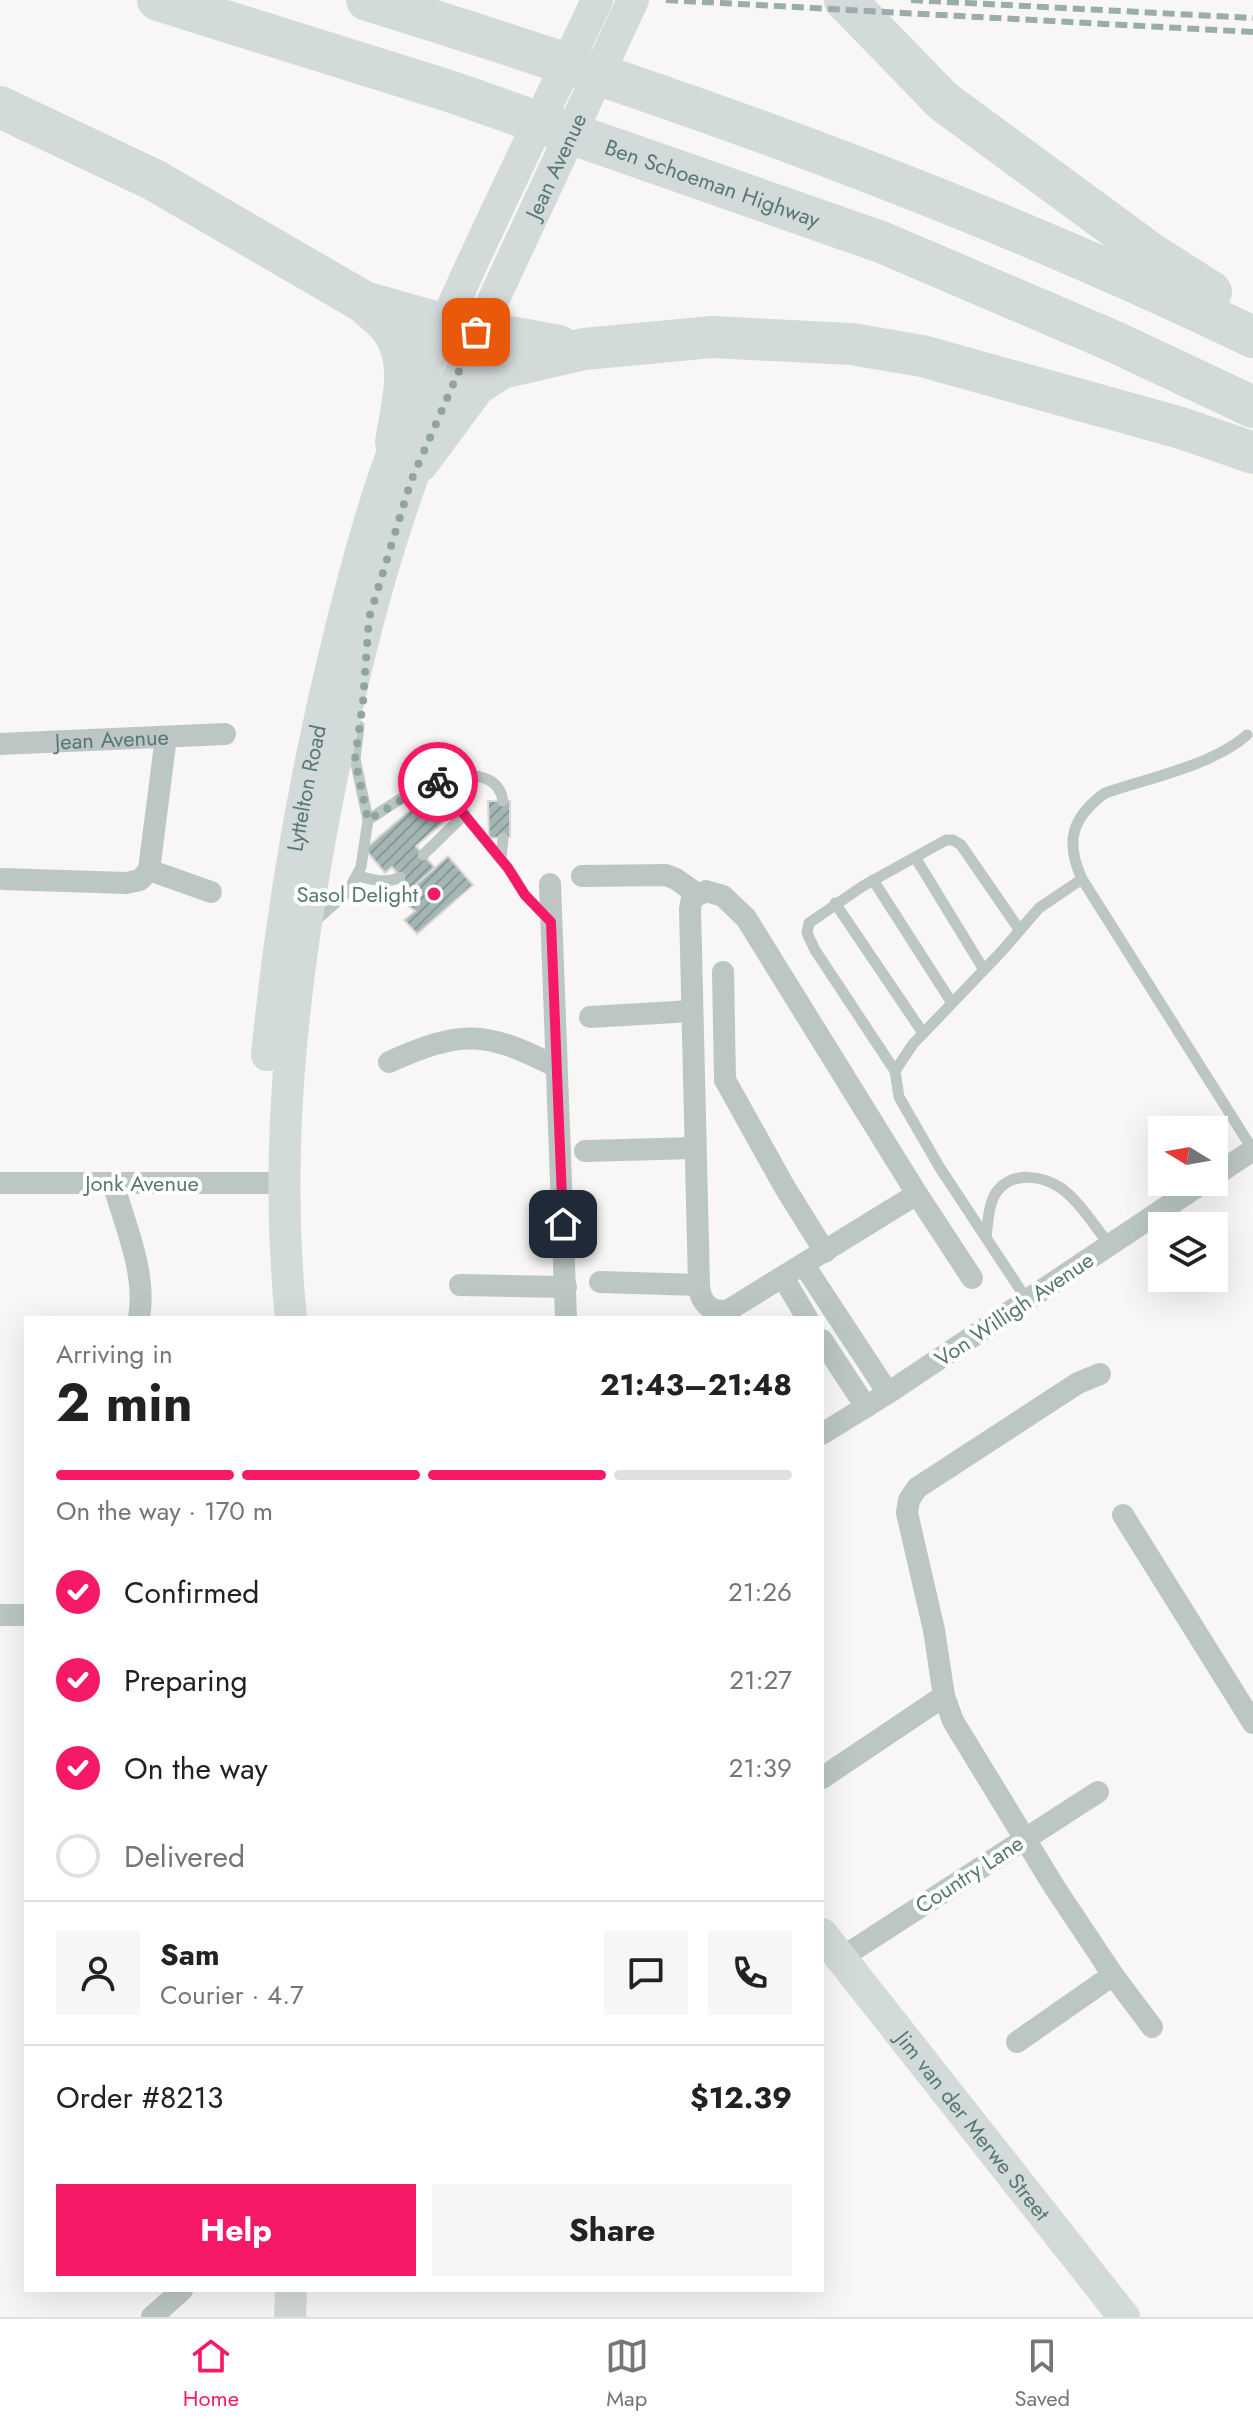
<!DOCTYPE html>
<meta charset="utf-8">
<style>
body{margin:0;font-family:Jost,sans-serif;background:#f6f6f6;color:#222;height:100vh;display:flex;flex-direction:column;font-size:30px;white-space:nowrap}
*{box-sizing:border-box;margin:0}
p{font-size:26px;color:#767676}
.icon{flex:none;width:44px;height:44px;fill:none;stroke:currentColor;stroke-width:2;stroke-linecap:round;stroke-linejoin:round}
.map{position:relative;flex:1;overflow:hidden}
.drawer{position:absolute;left:24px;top:1316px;width:800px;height:976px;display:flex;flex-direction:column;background:#fff;border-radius:0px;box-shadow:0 8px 32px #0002}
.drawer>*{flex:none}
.needle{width:52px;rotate:281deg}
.fabs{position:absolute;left:1148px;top:1116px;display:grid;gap:16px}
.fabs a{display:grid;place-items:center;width:80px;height:80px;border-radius:0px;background:#fff;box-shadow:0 8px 32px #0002;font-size:40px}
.pin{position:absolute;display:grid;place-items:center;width:68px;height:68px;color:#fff;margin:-34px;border-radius:16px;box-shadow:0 4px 12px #0006}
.courier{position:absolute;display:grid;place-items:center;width:80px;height:80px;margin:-40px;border:6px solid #f51968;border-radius:50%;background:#fff;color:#222;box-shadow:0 2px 10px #0007}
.head em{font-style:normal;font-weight:700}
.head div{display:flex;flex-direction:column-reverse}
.head{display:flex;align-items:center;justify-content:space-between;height:136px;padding:0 32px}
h1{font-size:52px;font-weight:700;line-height:60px}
.bar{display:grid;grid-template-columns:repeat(4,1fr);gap:12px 8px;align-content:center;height:96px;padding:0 32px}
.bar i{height:10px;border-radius:6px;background:#e0e0e0}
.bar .selected{background:#f51968}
.bar p{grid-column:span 4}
.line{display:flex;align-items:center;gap:20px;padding:0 32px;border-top:2px solid #e0e0e0}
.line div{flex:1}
.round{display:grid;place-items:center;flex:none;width:84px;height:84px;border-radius:0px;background:#f6f6f6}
ol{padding:0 32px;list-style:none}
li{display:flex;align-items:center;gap:24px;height:88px}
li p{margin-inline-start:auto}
li .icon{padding:8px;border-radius:50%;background:#f51968;color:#fff;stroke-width:4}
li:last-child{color:#767676}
li i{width:44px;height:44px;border:4px solid #e0e0e0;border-radius:50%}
.primary-button{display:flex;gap:16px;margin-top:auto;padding:16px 32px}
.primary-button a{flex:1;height:92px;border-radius:0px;background:#f51968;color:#fff;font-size:32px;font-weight:700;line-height:92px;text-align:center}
.primary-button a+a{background:#f6f6f6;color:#222}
.tabs{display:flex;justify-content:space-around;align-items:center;height:112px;border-top:2px solid #e0e0e0;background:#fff;font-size:22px;color:#767676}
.tabs a{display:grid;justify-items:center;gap:4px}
.tabs .selected{color:#f51968}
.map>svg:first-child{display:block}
.building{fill:url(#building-hatch);stroke:#dad9d8;stroke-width:2}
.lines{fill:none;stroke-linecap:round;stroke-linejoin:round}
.lane{stroke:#bcc7c5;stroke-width:11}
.street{stroke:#bcc7c5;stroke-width:22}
.secondary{stroke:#d3dbda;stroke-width:32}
.highway{stroke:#d3dbda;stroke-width:42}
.rail{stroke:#9badaa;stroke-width:6;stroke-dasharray:12 6;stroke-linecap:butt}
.done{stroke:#90a4a0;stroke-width:8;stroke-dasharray:0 14.4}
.route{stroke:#f51968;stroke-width:10}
.poi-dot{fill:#f51968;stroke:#fff;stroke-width:3}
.labels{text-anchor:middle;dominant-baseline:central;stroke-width:8;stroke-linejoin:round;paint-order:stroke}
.street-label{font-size:22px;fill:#587873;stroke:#fff}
.poi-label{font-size:22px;fill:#587873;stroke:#fff;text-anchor:end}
</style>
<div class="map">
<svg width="1253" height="2317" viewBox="0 0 1253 2317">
<defs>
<pattern id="building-hatch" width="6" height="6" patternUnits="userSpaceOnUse" patternTransform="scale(2)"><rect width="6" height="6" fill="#a4b7b4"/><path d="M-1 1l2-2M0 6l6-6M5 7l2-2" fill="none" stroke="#889a97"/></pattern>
</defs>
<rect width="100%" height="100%" fill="#f9f7f5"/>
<!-- building -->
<path class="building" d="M 433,790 L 453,814 L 416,846 L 435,868 L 411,889 L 392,867 L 385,873 L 365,849 Z
M 488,801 L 510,801 L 510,837 L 489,838 Z
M 448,856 L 473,885 L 417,934 L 404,920 L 415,911 L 400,899 Z"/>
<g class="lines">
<!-- lane -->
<path class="lane" d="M 1247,735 C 1213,765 1149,778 1105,793 C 1071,818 1065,842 1082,879 L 1253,1150
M 447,779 L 453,801 L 508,868 L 525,895 L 549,920
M 368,820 C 387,808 407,793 428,784 C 452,775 498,766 503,801
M 423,855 L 465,814
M 915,857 L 984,970
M 501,860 L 503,838
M 358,876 C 373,880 386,884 400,877
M 873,880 L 952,1003
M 835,903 L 923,1033
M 313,923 L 347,893 L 361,867 L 368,820 L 355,759 L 359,726
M 895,1071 L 815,950 L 807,933 L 809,923 L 863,886 L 946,840 L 953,840 L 961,845 L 1019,929
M 986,1238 C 988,1223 988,1202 998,1190 C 1014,1171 1043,1176 1061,1188 C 1080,1202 1095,1227 1110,1245
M 1027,1300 L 940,1168 L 899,1097 L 895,1071 L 913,1044 L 1002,951 L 1039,908 L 1082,879"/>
<!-- street -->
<g class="street">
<path id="s1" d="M 0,744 L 225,734"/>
<path d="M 149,870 L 211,892"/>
<path d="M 582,876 L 666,875 L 676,879 L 697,894"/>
<path d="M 3,879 L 126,883 L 140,880 L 149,870 L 166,737"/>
<path d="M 550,884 L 566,1318"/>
<path d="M 706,891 L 723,896 L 746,918 L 917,1194 L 727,1311 C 709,1312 700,1302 699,1285 L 690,909 L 692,898 Z"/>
<path d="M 723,972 L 725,1080 L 784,1186 L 825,1252"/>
<path d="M 590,1017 L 692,1011"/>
<path d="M 389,1062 C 461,1030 484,1030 555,1066"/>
<path d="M 585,1151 L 695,1148"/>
<path d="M 1214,1176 L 1253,1150"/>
<path d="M 0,1183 L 283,1183"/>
<path d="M 113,1183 C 125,1225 147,1274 139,1318"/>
<path d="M 917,1194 L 972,1278"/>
<path d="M 804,1265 L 888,1393"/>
<path d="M 783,1277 L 807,1318"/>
<path d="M 600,1282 L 699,1285"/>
<path d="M 460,1285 L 566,1287"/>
<path d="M 822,1340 L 866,1407"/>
<path d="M 1100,1374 L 1078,1383 L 917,1488 L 909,1500 L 907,1513 L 934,1630 L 944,1696 L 953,1721 L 1055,1888 L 1113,1975 L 1152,2027"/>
<path d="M 822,1434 L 888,1393 L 1204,1182"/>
<path d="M 1123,1515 L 1253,1723"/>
<path d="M 0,1615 L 26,1615"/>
<path d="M 822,1778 L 944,1696"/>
<path d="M 841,1958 L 1098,1792"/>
<path d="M 1017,2042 L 1113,1975"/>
<path d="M 152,2317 L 182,2290"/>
</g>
<!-- secondary -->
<g class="secondary">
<path id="s2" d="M 267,1055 C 281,912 305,772 340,632 C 356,568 373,503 397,441 C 454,290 529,146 597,0"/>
<path id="s3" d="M 291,1318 C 273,1144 294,973 327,801 C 350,687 377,572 418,462 L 633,0"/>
<path id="s4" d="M 822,1934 L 1124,2317"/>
<path d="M 290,2317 L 291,2290"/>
</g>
<!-- highway -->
<g class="highway">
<path id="s5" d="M 158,0 L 449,91 L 881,242 L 1115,342 L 1253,407"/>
<path d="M 367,0 C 669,93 968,200 1253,337"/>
<path d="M 845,0 L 943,101 L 1150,253 L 1211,292"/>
<path d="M 0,107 L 154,180 L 364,302 L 445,325 L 559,346"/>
<path d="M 364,302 C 373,311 385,319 392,329 C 415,363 402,405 396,442"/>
<path d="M 418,462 L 475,385 L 501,368 L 584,349 L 712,337 L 851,344 L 922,356 L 1181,428 L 1253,453"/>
</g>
<!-- rail -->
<path class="rail" d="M 666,0 L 1253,32
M 911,0 L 1253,18"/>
</g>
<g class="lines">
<!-- done -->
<path class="done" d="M 438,782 L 428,784 L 368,820 L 355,759 L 363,702 L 369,618 L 411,481 L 476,332"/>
<!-- route -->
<path class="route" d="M 438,782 L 447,779 L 453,801 L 508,868 L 525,895 L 551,922 L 563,1224"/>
</g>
<!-- markers -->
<circle class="poi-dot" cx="434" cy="894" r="8"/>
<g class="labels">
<!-- street labels -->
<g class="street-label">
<text stroke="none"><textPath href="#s3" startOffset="1198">Jean Avenue</textPath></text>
<text stroke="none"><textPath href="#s5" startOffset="584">Ben Schoeman Highway</textPath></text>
<text stroke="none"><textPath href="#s1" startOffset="112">Jean Avenue</textPath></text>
<text stroke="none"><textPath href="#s2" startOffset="270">Lyttelton Road</textPath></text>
<text x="142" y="1183">Jonk Avenue</text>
<text transform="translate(1014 1309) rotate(-34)">Von Willigh Avenue</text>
<text transform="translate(969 1874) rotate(-33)">Country Lane</text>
<text stroke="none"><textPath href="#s4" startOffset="244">Jim van der Merwe Street</textPath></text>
</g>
<!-- poi labels -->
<g class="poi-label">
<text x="418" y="894">Sasol Delight</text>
</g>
</g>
</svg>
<div class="fabs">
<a><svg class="needle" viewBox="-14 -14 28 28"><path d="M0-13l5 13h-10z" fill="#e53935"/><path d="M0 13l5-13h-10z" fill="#767676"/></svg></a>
<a><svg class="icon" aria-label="layers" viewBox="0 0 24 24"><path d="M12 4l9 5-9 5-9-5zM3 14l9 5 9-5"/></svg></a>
</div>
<div class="pin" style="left:476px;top:332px;background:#ea580c"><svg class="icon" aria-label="bag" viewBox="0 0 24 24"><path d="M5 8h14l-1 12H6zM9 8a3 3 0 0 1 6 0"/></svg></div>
<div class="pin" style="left:563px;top:1224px;background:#1f2937"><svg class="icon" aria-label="home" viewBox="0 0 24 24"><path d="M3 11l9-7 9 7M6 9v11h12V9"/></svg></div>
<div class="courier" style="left:438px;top:782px"><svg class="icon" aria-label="bike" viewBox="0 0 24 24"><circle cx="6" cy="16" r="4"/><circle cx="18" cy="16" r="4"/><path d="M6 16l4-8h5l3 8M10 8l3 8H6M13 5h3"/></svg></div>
<section class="drawer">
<div class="head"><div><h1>2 min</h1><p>Arriving in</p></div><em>21:43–21:48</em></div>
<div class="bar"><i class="selected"></i><i class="selected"></i><i class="selected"></i><i></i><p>On the way · 170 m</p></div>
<ol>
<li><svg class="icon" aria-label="check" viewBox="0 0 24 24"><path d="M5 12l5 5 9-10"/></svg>Confirmed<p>21:26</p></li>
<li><svg class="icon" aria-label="check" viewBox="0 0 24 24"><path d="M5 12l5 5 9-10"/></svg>Preparing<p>21:27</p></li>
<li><svg class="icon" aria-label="check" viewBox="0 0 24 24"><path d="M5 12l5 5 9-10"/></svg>On the way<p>21:39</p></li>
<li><i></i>Delivered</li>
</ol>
<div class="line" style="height:144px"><a class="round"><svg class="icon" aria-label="person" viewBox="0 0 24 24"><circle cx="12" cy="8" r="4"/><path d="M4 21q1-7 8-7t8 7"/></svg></a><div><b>Sam</b><p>Courier · 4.7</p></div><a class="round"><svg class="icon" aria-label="chat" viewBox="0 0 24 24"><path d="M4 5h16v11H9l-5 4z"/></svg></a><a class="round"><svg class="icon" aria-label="phone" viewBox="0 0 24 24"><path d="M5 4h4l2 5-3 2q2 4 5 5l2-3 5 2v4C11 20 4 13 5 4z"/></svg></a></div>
<div class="line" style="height:104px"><div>Order #8213</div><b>$12.39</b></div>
<div class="primary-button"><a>Help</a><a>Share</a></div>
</section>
</div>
<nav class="tabs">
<a class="selected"><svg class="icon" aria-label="home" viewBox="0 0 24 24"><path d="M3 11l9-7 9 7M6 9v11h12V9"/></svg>Home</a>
<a><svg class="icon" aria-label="map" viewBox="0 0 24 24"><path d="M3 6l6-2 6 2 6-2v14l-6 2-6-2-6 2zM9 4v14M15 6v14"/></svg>Map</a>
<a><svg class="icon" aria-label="saved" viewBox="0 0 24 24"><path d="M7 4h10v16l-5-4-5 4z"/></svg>Saved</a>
</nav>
